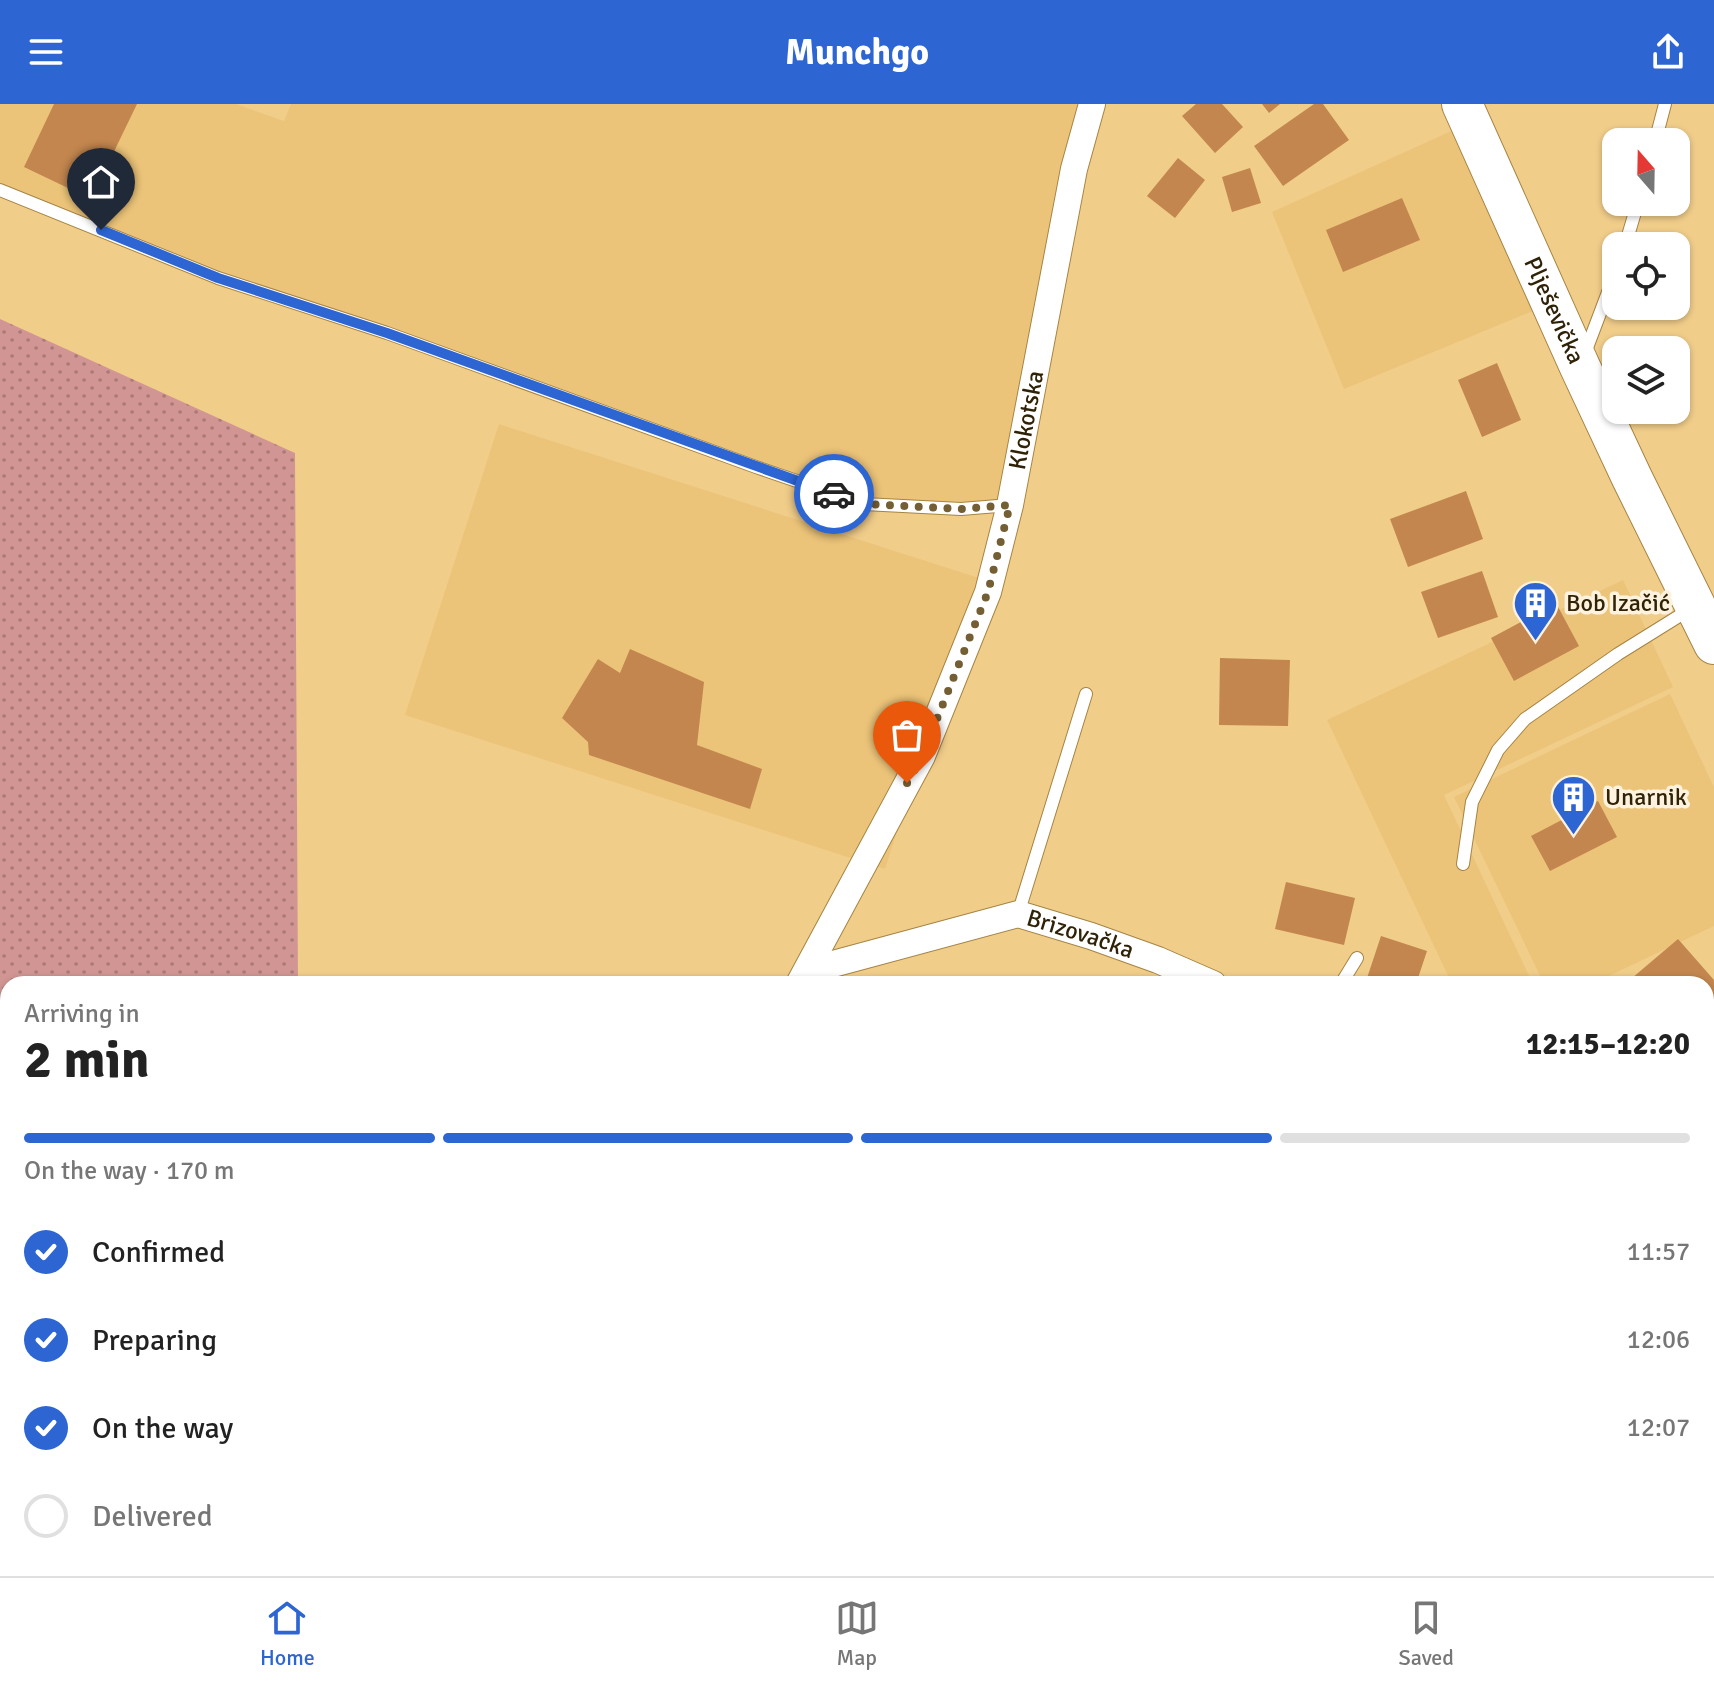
<!DOCTYPE html>
<meta charset="utf-8">
<style>
body{margin:0;font-family:Signika,sans-serif;background:#f2f2f2;color:#222;height:100vh;display:flex;flex-direction:column;font-size:30px;white-space:nowrap}
*{box-sizing:border-box;margin:0}
p{font-size:26px;color:#767676}
.icon{flex:none;width:44px;height:44px;fill:none;stroke:currentColor;stroke-width:2;stroke-linecap:round;stroke-linejoin:round}
.map{position:relative;flex:1;overflow:hidden}
.panel{position:absolute;left:0px;top:872px;width:1714px;height:600px;display:flex;flex-direction:column;background:#fff;border-radius:24px 24px 0 0;box-shadow:0 2px 6px #0004}
.panel>*{flex:none}
.needle{width:52px;rotate:340deg}
.tools{position:absolute;left:1602px;top:24px;display:grid;gap:16px}
.tools a{display:grid;place-items:center;width:88px;height:88px;border-radius:16px;background:#fff;box-shadow:0 2px 6px #0004;font-size:40px}
.pin{position:absolute;display:grid;place-items:center;width:68px;height:68px;color:#fff;margin:-82px -34px;border-radius:50% 50% 50% 0;rotate:-45deg;box-shadow:0 0 8px #0007}
.pin .icon{rotate:45deg}
.courier{position:absolute;display:grid;place-items:center;width:80px;height:80px;margin:-40px;border:6px solid #2d65d3;border-radius:50%;background:#fff;color:#222;box-shadow:0 2px 10px #0007}
.head em{font-style:normal;font-weight:800}
.head div{display:flex;flex-direction:column-reverse}
.head{display:flex;align-items:center;justify-content:space-between;height:136px;padding:0 24px}
h1{font-size:52px;font-weight:800;line-height:60px}
.bar{display:grid;grid-template-columns:repeat(4,1fr);gap:12px 8px;align-content:center;height:96px;padding:0 24px}
.bar i{height:10px;border-radius:6px;background:#e0e0e0}
.bar .active{background:#2d65d3}
.bar p{grid-column:span 4}
ol{padding:0 24px;list-style:none}
li{display:flex;align-items:center;gap:24px;height:88px}
li p{margin-inline-start:auto}
li .icon{padding:8px;border-radius:50%;background:#2d65d3;color:#fff;stroke-width:4}
li:last-child{color:#767676}
li i{width:44px;height:44px;border:4px solid #e0e0e0;border-radius:50%}
header{display:flex;justify-content:space-between;align-items:center;height:104px;padding:0 24px;background:#2d65d3;color:#fff;font-size:36px;font-weight:800}
.tab-bar{display:flex;justify-content:space-around;align-items:center;height:112px;border-top:2px solid #e0e0e0;background:#fff;font-size:22px;color:#767676}
.tab-bar a{display:grid;justify-items:center;gap:4px}
.tab-bar .active{color:#2d65d3}
.map>svg:first-child{display:block}
.built{fill:#ecc479}
.grass{fill:url(#grass-dots)}
.building{fill:#c3864e}
.lines{fill:none;stroke-linecap:round;stroke-linejoin:round}
.lane-casing{stroke:#a68443;stroke-width:14}
.street-casing{stroke:#a68443;stroke-width:28}
.primary-casing{stroke:#a68443;stroke-width:42}
.lane{stroke:#fff;stroke-width:12}
.street{stroke:#fff;stroke-width:26}
.primary{stroke:#fff;stroke-width:40}
.done{stroke:#745e34;stroke-width:8;stroke-dasharray:0 14.4}
.route{stroke:#2d65d3;stroke-width:10}
.labels{text-anchor:middle;dominant-baseline:central;stroke-width:7;stroke-linejoin:round;paint-order:stroke}
.street-label{font-size:24px;fill:#302206;stroke:#fdf2de}
.poi-label{font-size:24px;fill:#302206;stroke:#fdf2de;text-anchor:start}
</style>
<header><svg class="icon" aria-label="menu" viewBox="0 0 24 24"><path d="M4 6h16M4 12h16M4 18h16"/></svg>Munchgo<svg class="icon" aria-label="share" viewBox="0 0 24 24"><path d="M12 15V3M7 8l5-5 5 5M5 13v7h14v-7"/></svg></header>
<div class="map">
<svg width="1714" height="1472" viewBox="0 0 1714 1472">
<defs>
<pattern id="grass-dots" width="8" height="8" patternUnits="userSpaceOnUse" patternTransform="scale(2)"><rect width="8" height="8" fill="#d19694"/><path d="M2 2h.1M6 6h.1" fill="none" stroke="#aa7a77" stroke-width="1.8" stroke-linecap="round"/></pattern>
</defs>
<rect width="100%" height="100%" fill="#f1cd8a"/>
<!-- built -->
<path class="built" d="M 0,0 L 236,0 L 284,17 L 291,0 L 1092,0 L 1010,401 L 864,400 L 218,174 L 0,86 Z
M 1458,24 L 1545,202 L 1344,285 L 1272,108 Z
M 499,320 L 979,474 L 885,765 L 405,611 Z
M 1623,476 L 1673,583 L 1444,691 L 1533,880 L 1452,880 L 1327,616 Z
M 1670,590 L 1714,683 L 1714,822 L 1592,880 L 1544,880 L 1454,693 Z"/>
<!-- grass -->
<path class="grass" d="M 0,215 L 295,349 L 298,880 L 8,880 L 8,1464 L 907,1464 L 912,1472 L 0,1472 Z"/>
<!-- building -->
<path class="building" d="M 54,0 L 137,0 L 91,95 L 24,63 Z
M 1196,0 L 1222,0 L 1243,23 L 1215,49 L 1182,12 Z
M 1262,0 L 1280,0 L 1269,9 Z
M 1314,0 L 1323,0 L 1349,36 L 1283,82 L 1254,42 Z
M 1178,54 L 1205,76 L 1175,114 L 1147,92 Z
M 1250,64 L 1261,99 L 1232,108 L 1222,73 Z
M 1402,94 L 1420,136 L 1343,168 L 1326,126 Z
M 1497,259 L 1521,316 L 1482,333 L 1458,276 Z
M 1466,387 L 1483,435 L 1408,463 L 1390,415 Z
M 1482,467 L 1498,513 L 1438,534 L 1421,488 Z
M 1556,499 L 1579,542 L 1514,577 L 1491,534 Z
M 630,545 L 704,578 L 697,641 L 762,665 L 750,705 L 589,651 L 588,638 L 562,614 L 598,555 L 620,569 Z
M 1220,554 L 1290,556 L 1288,622 L 1219,621 Z
M 1598,697 L 1617,733 L 1550,767 L 1531,732 Z
M 1286,778 L 1355,794 L 1344,841 L 1275,825 Z
M 1381,832 L 1427,847 L 1416,880 L 1365,880 Z
M 1678,835 L 1714,876 L 1714,901 L 1706,907 L 1706,880 L 1625,880 Z
M 1706,1126 L 1714,1129 L 1714,1190 L 1706,1186 Z"/>
<g class="lines">
<defs>
<path id="lane" d="M 1655,38 L 1665,0
M 0,86 L 218,174 L 387,229 L 756,363 L 864,400 L 961,405 L 1010,401
M 1625,142 L 1638,98
M 1585,249 L 1616,167
M 1463,760 L 1472,698 L 1498,646 L 1525,615 L 1618,550 L 1692,504
M 1018,810 L 1086,590
M 1341,880 L 1357,854"/>
<g id="street">
<path id="s1" d="M 807,867 L 1018,810 L 1091,832 L 1158,856 L 1213,880"/>
<path id="s2" d="M 799,880 L 922,652 L 988,488 L 1010,401 L 1074,65 L 1092,0"/>
<path d="M 1706,1006 L 1714,999"/>
<path d="M 482,1472 L 484,1464"/>
</g>
<g id="primary">
<path id="s3" d="M 1462,0 L 1580,263 L 1632,374 L 1714,540"/>
</g>
</defs>
<!-- lane casing -->
<use href="#lane" class="lane-casing"/>
<!-- street casing -->
<use href="#street" class="street-casing"/>
<!-- primary casing -->
<use href="#primary" class="primary-casing"/>
<!-- lane -->
<use href="#lane" class="lane"/>
<!-- street -->
<use href="#street" class="street"/>
<!-- primary -->
<use href="#primary" class="primary"/>
</g>
<g class="lines">
<!-- done -->
<path class="done" d="M 834,390 L 864,400 L 961,405 L 1010,401 L 988,488 L 922,652 L 907,679"/>
<!-- route -->
<path class="route" d="M 101,126 L 218,174 L 387,229 L 834,390"/>
</g>
<!-- icons -->
<defs>
<symbol id="building-pin" viewBox="-11 -11 22 30"><path d="M0 17L-7.5 6A9.5 9.5 0 1 1 7.5 6Z" fill="#2d65d3" stroke="#fdf2de"/><path d="M-4-6H4V6H1V3H-1V6H-4ZM-2.5-4.3h1.7v1.8h-1.7ZM.8-4.3h1.7v1.8H.8ZM-2.5-1h1.7V.8h-1.7ZM.8-1h1.7V.8H.8Z" fill="#fff"/></symbol>
</defs>
<g fill-rule="evenodd">
<use href="#building-pin" x="1510" y="474" width="51" height="69"/>
<use href="#building-pin" x="1548" y="668" width="51" height="69"/>
</g>
<g class="labels">
<!-- street labels -->
<g class="street-label">
<text stroke="none"><textPath href="#s3" startOffset="226">Plješevička</textPath></text>
<text stroke="none"><textPath href="#s2" startOffset="612">Klokotska</textPath></text>
<text stroke="none"><textPath href="#s1" startOffset="284">Brizovačka</textPath></text>
</g>
<!-- poi labels -->
<g class="poi-label">
<text x="1566" y="499">Bob Izačić</text>
<text x="1605" y="693">Unarnik</text>
</g>
</g>
</svg>
<div class="tools">
<a><svg class="needle" viewBox="-14 -14 28 28"><path d="M0-13l5 13h-10z" fill="#e53935"/><path d="M0 13l5-13h-10z" fill="#767676"/></svg></a>
<a><svg class="icon" aria-label="locate" viewBox="0 0 24 24"><circle cx="12" cy="12" r="6"/><path d="M12 2v4M12 18v4M2 12h4M18 12h4"/></svg></a>
<a><svg class="icon" aria-label="layers" viewBox="0 0 24 24"><path d="M12 4l9 5-9 5-9-5zM3 14l9 5 9-5"/></svg></a>
</div>
<div class="pin" style="left:907px;top:679px;background:#ea580c"><svg class="icon" aria-label="bag" viewBox="0 0 24 24"><path d="M5 8h14l-1 12H6zM9 8a3 3 0 0 1 6 0"/></svg></div>
<div class="pin" style="left:101px;top:126px;background:#1f2937"><svg class="icon" aria-label="home" viewBox="0 0 24 24"><path d="M3 11l9-7 9 7M6 9v11h12V9"/></svg></div>
<div class="courier" style="left:834px;top:390px"><svg class="icon" aria-label="car" viewBox="0 0 24 24"><path d="M5 17H2v-5l4-1 3-4h7l3 4 3 1v5h-3M9 17h6M6 11h13"/><circle cx="7" cy="17" r="2"/><circle cx="17" cy="17" r="2"/></svg></div>
<section class="panel">
<div class="head"><div><h1>2 min</h1><p>Arriving in</p></div><em>12:15–12:20</em></div>
<div class="bar"><i class="active"></i><i class="active"></i><i class="active"></i><i></i><p>On the way · 170 m</p></div>
<ol>
<li><svg class="icon" aria-label="check" viewBox="0 0 24 24"><path d="M5 12l5 5 9-10"/></svg>Confirmed<p>11:57</p></li>
<li><svg class="icon" aria-label="check" viewBox="0 0 24 24"><path d="M5 12l5 5 9-10"/></svg>Preparing<p>12:06</p></li>
<li><svg class="icon" aria-label="check" viewBox="0 0 24 24"><path d="M5 12l5 5 9-10"/></svg>On the way<p>12:07</p></li>
<li><i></i>Delivered</li>
</ol>
</section>
</div>
<nav class="tab-bar">
<a class="active"><svg class="icon" aria-label="home" viewBox="0 0 24 24"><path d="M3 11l9-7 9 7M6 9v11h12V9"/></svg>Home</a>
<a><svg class="icon" aria-label="map" viewBox="0 0 24 24"><path d="M3 6l6-2 6 2 6-2v14l-6 2-6-2-6 2zM9 4v14M15 6v14"/></svg>Map</a>
<a><svg class="icon" aria-label="saved" viewBox="0 0 24 24"><path d="M7 4h10v16l-5-4-5 4z"/></svg>Saved</a>
</nav>
